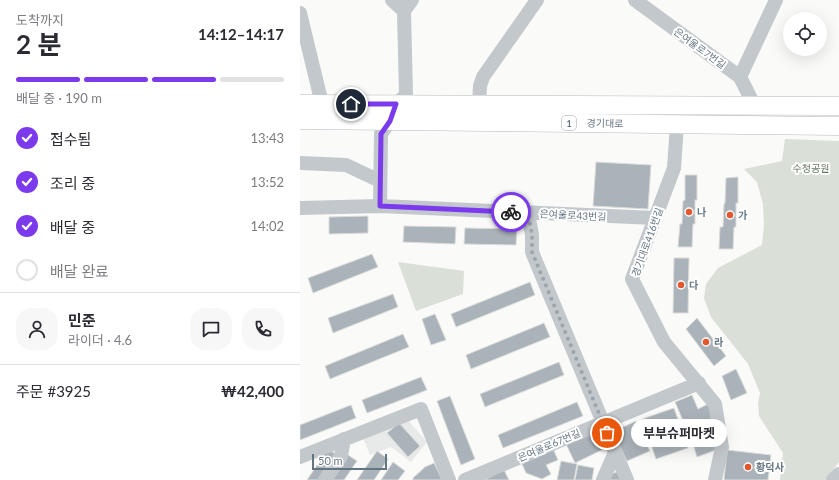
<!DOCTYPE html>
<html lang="ko">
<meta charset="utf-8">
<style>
body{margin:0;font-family:Lato,"Noto Sans KR",sans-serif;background:#f7f7f7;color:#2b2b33;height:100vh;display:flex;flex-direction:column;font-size:15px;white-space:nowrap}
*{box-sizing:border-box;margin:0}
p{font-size:13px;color:#7c7c81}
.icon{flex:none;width:22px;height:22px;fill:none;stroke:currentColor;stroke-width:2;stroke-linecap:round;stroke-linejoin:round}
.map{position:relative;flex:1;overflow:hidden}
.drawer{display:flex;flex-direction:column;background:#fff;width:300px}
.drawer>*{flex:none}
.controls{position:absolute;left:483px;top:12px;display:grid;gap:8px}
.controls a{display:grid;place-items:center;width:44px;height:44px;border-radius:50%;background:#fff;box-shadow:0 4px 16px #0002;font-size:20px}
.scale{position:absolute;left:12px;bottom:10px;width:75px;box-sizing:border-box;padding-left:4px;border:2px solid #657683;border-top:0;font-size:11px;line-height:14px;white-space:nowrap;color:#657683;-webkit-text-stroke:3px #fff;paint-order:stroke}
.pin{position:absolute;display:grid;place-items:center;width:34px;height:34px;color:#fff;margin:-17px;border:2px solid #fff;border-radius:50%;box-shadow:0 1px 4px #0007}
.courier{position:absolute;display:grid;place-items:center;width:40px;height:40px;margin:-20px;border:3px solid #7c3aed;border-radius:50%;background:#fff;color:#222;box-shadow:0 1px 5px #0007}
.bubble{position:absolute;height:28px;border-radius:14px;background:#fff;box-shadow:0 4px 16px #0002;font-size:13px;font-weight:700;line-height:28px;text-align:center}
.headline em{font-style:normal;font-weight:700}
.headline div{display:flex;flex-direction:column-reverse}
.headline{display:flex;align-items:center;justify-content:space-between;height:68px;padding:0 16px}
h1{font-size:26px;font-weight:700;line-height:30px}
.bar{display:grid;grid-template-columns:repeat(4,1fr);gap:6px 4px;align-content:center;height:48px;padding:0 16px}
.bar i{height:5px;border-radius:3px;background:#e1e1e2}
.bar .on{background:#7c3aed}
.bar p{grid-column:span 4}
.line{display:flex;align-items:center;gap:10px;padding:0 16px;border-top:1px solid #e1e1e2}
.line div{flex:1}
.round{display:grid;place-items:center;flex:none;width:42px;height:42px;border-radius:16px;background:#f7f7f7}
ol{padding:0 16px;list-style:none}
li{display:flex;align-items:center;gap:12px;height:44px}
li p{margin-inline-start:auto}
li .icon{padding:4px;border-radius:50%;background:#7c3aed;color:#fff;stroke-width:4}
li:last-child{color:#7c7c81}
li i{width:22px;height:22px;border:2px solid #e1e1e2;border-radius:50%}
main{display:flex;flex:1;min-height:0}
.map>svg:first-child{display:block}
.built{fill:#e8e9e9}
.green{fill:#dadfd7}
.building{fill:#aab3b9;stroke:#dcdcda}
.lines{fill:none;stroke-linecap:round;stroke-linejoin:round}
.major-casing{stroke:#b5babe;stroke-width:19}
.minor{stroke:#c3c8cc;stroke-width:14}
.major{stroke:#fff;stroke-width:18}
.done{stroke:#99a4ac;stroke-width:4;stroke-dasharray:0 7.2}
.route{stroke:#7c3aed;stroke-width:5}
.poi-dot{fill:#e4572e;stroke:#fff;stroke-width:1.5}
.labels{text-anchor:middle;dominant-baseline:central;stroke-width:4;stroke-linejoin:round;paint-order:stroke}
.shield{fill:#fff;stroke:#939fa8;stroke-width:1}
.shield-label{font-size:9px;font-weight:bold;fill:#657683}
.street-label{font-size:10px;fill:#657683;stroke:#fff}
.park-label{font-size:10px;fill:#687a64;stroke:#fff}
.poi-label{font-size:10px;font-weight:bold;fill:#657683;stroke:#fff;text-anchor:start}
</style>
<main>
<section class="drawer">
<div class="headline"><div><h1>2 분</h1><p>도착까지</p></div><em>14:12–14:17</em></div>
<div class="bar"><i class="on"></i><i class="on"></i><i class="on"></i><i></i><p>배달 중 · 190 m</p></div>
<ol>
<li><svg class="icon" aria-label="check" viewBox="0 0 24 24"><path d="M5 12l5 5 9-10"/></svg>접수됨<p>13:43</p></li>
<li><svg class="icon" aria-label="check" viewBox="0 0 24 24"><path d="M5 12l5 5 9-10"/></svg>조리 중<p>13:52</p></li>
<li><svg class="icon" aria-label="check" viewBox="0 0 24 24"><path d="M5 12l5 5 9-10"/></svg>배달 중<p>14:02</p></li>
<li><i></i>배달 완료</li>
</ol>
<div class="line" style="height:72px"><a class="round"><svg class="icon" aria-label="person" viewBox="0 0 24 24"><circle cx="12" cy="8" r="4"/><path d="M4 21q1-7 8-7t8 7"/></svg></a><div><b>민준</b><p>라이더 · 4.6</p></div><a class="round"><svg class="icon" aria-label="chat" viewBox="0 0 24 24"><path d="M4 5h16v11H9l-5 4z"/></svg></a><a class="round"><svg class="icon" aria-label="phone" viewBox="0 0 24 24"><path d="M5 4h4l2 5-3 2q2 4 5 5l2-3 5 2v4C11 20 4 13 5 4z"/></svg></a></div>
<div class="line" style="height:52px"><div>주문 #3925</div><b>₩42,400</b></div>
</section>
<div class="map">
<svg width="539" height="480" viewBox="0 0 539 480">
<rect width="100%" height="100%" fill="#fafaf8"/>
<!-- built -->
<path class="built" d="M 105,417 L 127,442 L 111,462 L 91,447 L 70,455 L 62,435 Z"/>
<!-- green -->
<path class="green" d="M 485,139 L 539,141 L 539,462 L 526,480 L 480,480 L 483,453 L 459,416 L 458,403 L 460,393 L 448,364 L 411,317 L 404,298 L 406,284 L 418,268 L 462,245 L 464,225 L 463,204 L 457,182 L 444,169 L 482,161 Z
M 98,262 L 164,271 L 163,294 L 116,311 Z"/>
<!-- building -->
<path class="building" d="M 296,162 L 351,165 L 348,209 L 293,206 Z
M 385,175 L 397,175 L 397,200 L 395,200 L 395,224 L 393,224 L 392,247 L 378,247 L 380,224 L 382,224 L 383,201 L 385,200 Z
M 438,177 L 438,203 L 436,203 L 436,227 L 434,227 L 433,249 L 419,249 L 420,227 L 423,227 L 424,204 L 425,203 L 426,178 Z
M 68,216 L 68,233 L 29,234 L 29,217 Z
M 104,226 L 156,227 L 155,244 L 103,242 Z
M 165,228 L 217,229 L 216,245 L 164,244 Z
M 72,254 L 78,267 L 13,293 L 8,278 Z
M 374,258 L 389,258 L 388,313 L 373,313 Z
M 230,282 L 235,295 L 156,327 L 151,314 Z
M 93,294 L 98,307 L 33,333 L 28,318 Z
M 135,314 L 146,340 L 131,345 L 122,319 Z
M 397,318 L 426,356 L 414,366 L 386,329 Z
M 244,323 L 250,337 L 171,369 L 166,355 Z
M 103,334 L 109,347 L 30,379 L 25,366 Z
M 259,362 L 264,375 L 185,407 L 180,394 Z
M 436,369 L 447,393 L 431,400 L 422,376 Z
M 121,377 L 127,390 L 67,413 L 62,400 Z
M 392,395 L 398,409 L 410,403 L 416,417 L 387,430 L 375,402 Z
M 150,396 L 175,459 L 161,465 L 137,401 Z
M 277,402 L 283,416 L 203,448 L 198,435 Z
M 51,405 L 56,418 L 0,440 L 0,425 Z
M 374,408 L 388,448 L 356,459 L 342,419 Z
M 336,421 L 350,451 L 327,461 L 313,432 Z
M 99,423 L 120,446 L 108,457 L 87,433 Z
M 414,423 L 416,450 L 397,457 L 389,431 Z
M 301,427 L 310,446 L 275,463 L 266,444 Z
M 28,449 L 40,457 L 24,480 L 7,480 Z
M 253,449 L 258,460 L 246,465 L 251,474 L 242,479 L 226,473 L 222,464 Z
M 427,450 L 471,455 L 468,480 L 424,480 Z
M 77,451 L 88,459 L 74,480 L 57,480 Z
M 45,453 L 57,461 L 44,480 L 26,480 Z
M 261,461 L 277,464 L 274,480 L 257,480 Z
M 93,462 L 105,471 L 98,480 L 81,480 Z
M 134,463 L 142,480 L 113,480 L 113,478 L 125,467 Z
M 278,465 L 294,468 L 292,480 L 275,480 Z
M 204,470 L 209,480 L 184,480 Z
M 320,471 L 324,480 L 306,480 L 308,475 Z"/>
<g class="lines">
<defs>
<path id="major" d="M 0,104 L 539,106
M 0,120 L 539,126"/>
</defs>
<!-- major casing -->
<use href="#major" class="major-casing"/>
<!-- minor -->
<path class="minor" d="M 92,0 L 104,11
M 335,0 L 440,77 L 454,105
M 0,13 L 22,104
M 440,77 L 476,0
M 179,104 L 180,86 L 183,77 L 237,0
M 377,124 L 374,168 L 332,279 L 364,342 L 415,404 L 422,447 L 415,480
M 0,163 L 46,165 L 80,181
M 80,206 L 81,134 L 90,121 L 96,104 L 106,95 L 104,11 L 112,0
M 0,208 L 80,206 L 355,218
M 228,213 L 232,235 L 232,252 L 327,480
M 0,457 L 121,409 L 149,480
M 25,480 L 41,456 L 44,439
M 165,480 L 399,383
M 303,480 L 315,452
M 533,480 L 539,474"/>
<!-- major -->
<use href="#major" class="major"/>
</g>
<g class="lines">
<!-- done -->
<path class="done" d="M 211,212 L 228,212 L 232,235 L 232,252 L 307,433"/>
<!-- route -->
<path class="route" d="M 51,104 L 96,104 L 90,121 L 81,134 L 80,206 L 211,212"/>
</g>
<!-- markers -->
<g class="poi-dot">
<circle cx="389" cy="212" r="4"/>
<circle cx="430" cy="215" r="4"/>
<circle cx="381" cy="285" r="4"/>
<circle cx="406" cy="342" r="4"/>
<circle cx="448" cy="467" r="4"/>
</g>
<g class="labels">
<!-- shield labels -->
<rect class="shield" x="262" y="116" width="14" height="14" rx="3"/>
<g class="shield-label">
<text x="269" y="123">1</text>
</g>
<!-- street labels -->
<g class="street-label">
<text transform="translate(400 48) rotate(36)">은여울로7번길</text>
<text transform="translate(305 123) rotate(1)">경기대로</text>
<text transform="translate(273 215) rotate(3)">은여울로43번길</text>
<text transform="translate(347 242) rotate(-70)">경기대로416번길</text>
<text transform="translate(249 445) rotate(-23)">은여울로67번길</text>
</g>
<!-- park labels -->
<g class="park-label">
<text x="511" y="168">수청공원</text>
</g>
<!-- poi labels -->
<g class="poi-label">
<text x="397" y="212">나</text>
<text x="438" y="215">가</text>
<text x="389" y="285">다</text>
<text x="414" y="342">라</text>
<text x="456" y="467">황덕사</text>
</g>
</g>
</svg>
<div class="controls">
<a><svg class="icon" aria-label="locate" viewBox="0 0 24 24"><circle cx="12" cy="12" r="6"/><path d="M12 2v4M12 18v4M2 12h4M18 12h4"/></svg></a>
</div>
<div class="scale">50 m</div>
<div class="pin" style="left:307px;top:433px;background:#ea580c"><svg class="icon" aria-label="bag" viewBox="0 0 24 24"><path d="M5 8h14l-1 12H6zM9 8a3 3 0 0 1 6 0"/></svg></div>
<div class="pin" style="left:51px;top:104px;background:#1f2937"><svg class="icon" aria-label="home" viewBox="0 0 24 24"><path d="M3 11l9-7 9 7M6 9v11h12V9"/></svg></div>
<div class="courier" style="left:211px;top:212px"><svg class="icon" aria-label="bike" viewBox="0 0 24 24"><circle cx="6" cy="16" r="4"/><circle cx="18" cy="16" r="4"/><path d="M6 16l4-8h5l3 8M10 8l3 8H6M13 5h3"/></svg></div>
<div class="bubble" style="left:331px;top:419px;width:96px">부부슈퍼마켓</div>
</div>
</main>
